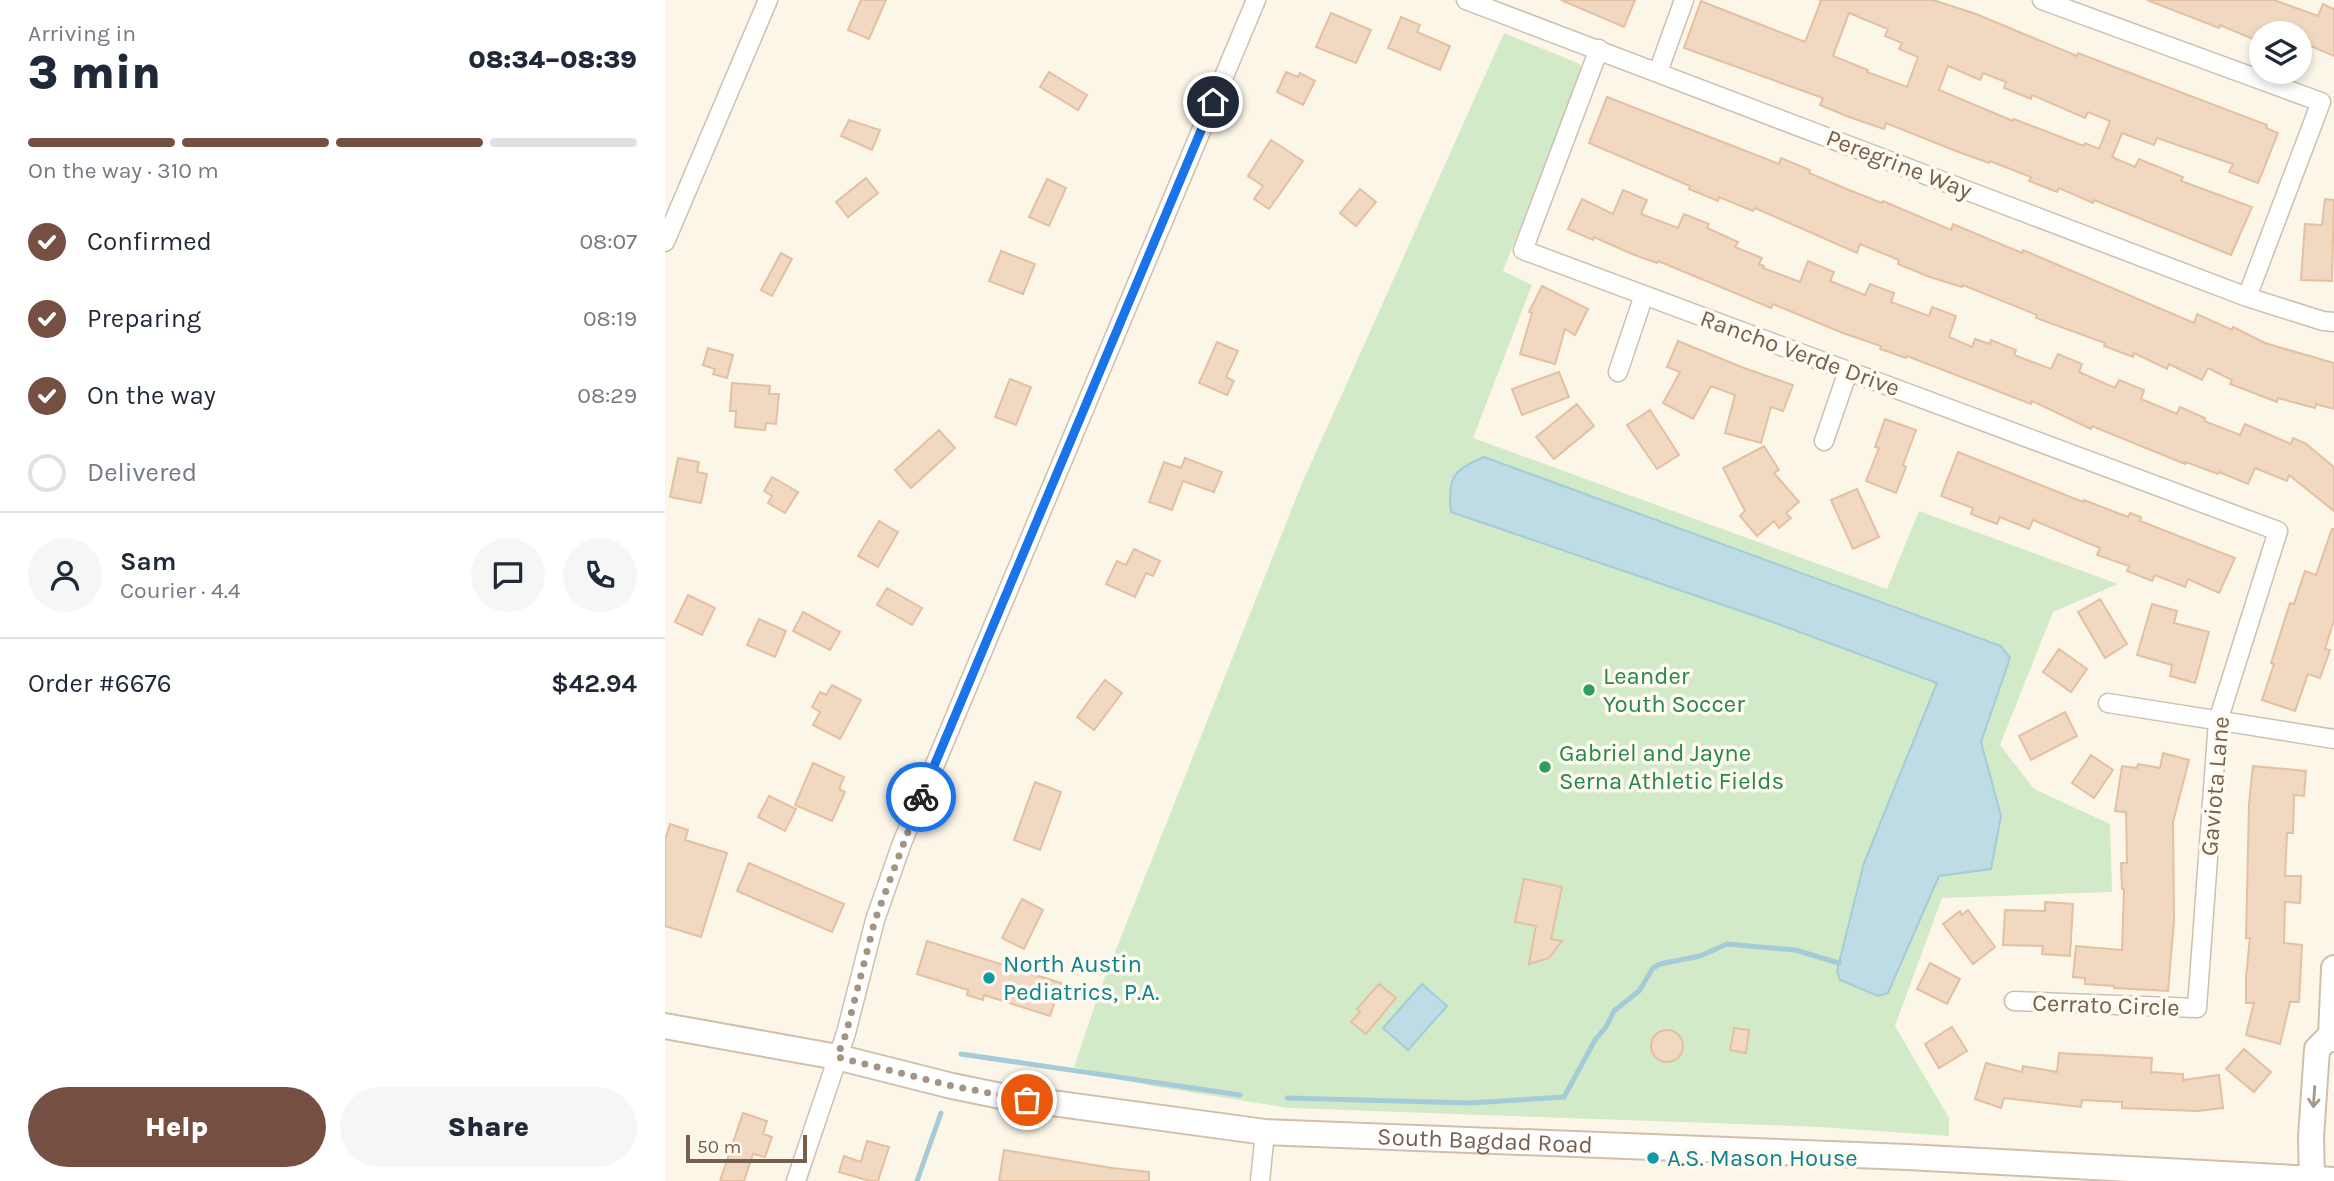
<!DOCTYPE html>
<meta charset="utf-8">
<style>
body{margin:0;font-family:Karla,sans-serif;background:#f6f6f7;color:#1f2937;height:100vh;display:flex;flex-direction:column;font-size:26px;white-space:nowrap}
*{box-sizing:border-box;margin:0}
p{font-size:23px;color:#747a83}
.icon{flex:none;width:38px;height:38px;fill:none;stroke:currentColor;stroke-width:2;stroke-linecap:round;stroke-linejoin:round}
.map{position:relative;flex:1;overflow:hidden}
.sheet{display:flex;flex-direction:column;background:#fff;width:665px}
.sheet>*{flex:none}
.fabs{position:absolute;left:1584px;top:21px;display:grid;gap:14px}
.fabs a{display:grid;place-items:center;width:63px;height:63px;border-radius:50%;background:#fff;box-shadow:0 4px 10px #0003;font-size:35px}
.scale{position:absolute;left:21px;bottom:18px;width:121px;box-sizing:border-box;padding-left:7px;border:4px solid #765f4d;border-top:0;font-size:19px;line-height:24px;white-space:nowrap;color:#765f4d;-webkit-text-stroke:5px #fefaef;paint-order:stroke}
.pin{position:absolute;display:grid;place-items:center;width:60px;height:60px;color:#fff;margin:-30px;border:4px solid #fff;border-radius:50%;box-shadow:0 2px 7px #0007}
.courier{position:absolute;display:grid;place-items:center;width:70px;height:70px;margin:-35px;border:5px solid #1a73e8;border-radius:50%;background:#fff;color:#222;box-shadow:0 2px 9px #0007}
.head em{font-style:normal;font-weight:800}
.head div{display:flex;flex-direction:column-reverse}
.head{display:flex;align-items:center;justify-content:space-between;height:119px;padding:0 28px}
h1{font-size:46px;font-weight:800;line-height:52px}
.bar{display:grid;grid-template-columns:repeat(4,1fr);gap:10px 7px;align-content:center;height:84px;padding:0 28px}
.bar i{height:9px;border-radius:5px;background:#e0e1e3}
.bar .current{background:#764f43}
.bar p{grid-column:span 4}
.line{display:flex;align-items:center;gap:18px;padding:0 28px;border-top:2px solid #e0e1e3}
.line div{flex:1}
.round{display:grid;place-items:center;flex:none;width:74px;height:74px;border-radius:37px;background:#f6f6f7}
ol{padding:0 28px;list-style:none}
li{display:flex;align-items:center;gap:21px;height:77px}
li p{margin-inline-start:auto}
li .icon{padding:7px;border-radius:50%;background:#764f43;color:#fff;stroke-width:4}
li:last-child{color:#747a83}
li i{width:38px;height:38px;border:4px solid #e0e1e3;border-radius:50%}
.primary-button{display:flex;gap:14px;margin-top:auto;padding:14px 28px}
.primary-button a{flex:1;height:80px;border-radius:42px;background:#764f43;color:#fff;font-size:28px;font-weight:800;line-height:80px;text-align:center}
.primary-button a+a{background:#f6f6f7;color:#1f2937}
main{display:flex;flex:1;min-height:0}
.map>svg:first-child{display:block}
.green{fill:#d2eac7}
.water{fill:#bddce5;stroke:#a4cbd7;stroke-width:2}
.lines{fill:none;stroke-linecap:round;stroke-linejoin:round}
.stream{stroke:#a4cbd7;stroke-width:5}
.building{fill:#f1d8c1;stroke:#e3c0a2;stroke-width:2;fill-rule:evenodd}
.street-casing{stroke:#cebfaf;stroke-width:21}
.secondary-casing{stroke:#d1bfac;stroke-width:28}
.street{stroke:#fff;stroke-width:18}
.secondary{stroke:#fff;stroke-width:24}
.oneway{stroke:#a6978b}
.done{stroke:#a59484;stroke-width:7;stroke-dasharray:0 12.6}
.route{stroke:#1a73e8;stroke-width:9}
.leisure-dot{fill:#2e9e5b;stroke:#fefaef;stroke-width:2.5}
.culture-dot{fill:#0f9aa8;stroke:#fefaef;stroke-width:2.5}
.labels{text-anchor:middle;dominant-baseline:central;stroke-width:7;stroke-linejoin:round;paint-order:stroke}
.street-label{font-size:24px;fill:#765f4d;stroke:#fefaef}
.leisure-label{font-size:24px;fill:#27864d;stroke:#fefaef;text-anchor:start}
.culture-label{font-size:24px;fill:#0d838f;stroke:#fefaef;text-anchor:start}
</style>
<main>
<section class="sheet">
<div class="head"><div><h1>3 min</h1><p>Arriving in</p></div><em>08:34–08:39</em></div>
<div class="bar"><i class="current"></i><i class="current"></i><i class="current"></i><i></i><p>On the way · 310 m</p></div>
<ol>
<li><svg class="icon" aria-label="check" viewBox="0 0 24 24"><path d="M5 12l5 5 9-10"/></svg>Confirmed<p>08:07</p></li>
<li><svg class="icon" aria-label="check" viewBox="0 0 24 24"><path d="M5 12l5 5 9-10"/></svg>Preparing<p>08:19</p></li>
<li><svg class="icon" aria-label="check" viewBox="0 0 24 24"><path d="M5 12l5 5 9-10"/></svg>On the way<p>08:29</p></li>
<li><i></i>Delivered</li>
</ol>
<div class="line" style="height:126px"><a class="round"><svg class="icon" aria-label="person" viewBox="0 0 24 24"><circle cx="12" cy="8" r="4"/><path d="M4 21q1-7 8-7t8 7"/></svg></a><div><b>Sam</b><p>Courier · 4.4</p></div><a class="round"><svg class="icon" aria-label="chat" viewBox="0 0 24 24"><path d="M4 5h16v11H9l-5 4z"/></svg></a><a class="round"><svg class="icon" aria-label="phone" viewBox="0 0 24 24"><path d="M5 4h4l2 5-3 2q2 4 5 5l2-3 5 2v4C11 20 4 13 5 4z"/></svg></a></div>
<div class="line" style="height:91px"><div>Order #6676</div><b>$42.94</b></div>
<div class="primary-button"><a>Help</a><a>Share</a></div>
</section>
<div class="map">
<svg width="1669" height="1181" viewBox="0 0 1669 1181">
<rect width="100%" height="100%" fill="#fcf6e9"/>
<!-- green -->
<path class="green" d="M 839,33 L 915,64 L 917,70 L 838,271 L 867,285 L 808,438 L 1222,589 L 1254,511 L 1453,584 L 1388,612 L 1335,745 L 1369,789 L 1445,824 L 1447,892 L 1277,898 L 1230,1026 L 1284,1118 L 1284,1136 L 1156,1127 L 624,1108 L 487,1086 L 409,1067 L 436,987 L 638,481 Z"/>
<!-- water -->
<path class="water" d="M 819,457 L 1336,646 L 1345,658 L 1316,742 L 1336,816 L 1326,869 L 1274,876 L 1223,993 L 1213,996 L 1175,980 L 1172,971 L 1199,863 L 1272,683 L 1105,621 L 786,512 C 782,478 788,470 819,457 Z
M 757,984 L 782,1006 L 743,1050 L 718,1028 Z"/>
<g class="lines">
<!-- stream -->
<path class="stream" d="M 296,1054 L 575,1095
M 622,1098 L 805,1103 L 899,1097 L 930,1040 L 941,1027 L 949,1011 L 974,991 L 988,968 L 995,964 L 1035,956 L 1062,944 L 1130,950 L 1174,963
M 252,1181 L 276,1113"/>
</g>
<!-- building -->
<path class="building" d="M 196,0 L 221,0 L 204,39 L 183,30 Z
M 896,0 L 970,0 L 959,27 Z
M 1154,0 L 1268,0 L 1311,14 L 1412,56 L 1413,53 L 1602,125 L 1601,128 L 1613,133 L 1593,183 L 1564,172 L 1568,164 L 1492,138 L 1489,145 L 1457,133 L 1447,157 L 1470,167 L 1474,159 L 1518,177 L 1516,181 L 1587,207 L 1566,255 L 1429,200 L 1428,203 L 1394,188 L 1392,192 L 1364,181 L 1366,177 L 1325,161 L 1324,163 L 1291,151 L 1221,123 L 1219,129 L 1184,117 L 1155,105 L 1158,98 L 1019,48 L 1036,1 L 1140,42 L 1156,1 ZM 1184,13 L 1223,29 L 1220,36 L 1237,43 L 1234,49 L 1253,57 L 1242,87 L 1202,72 L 1203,70 L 1168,56 ZM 1283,66 L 1315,80 L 1318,73 L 1341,82 L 1339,88 L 1366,99 L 1367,95 L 1420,118 L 1423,112 L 1445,121 L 1434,149 L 1420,143 L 1419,146 L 1349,119 L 1348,121 L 1274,90 Z
M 1482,0 L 1609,0 L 1653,16 L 1658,4 L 1669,9 L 1669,56 L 1634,41 L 1634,33 L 1596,33 L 1595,42 L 1555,25 L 1554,28 Z
M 666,13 L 706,30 L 691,63 L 651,47 Z
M 736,17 L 755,25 L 752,32 L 785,46 L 775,70 L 723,48 Z
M 384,72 L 422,95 L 413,110 L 375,87 Z
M 621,72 L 633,77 L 635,73 L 650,81 L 638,105 L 612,92 Z
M 942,97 L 1114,164 L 1116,158 L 1145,170 L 1144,173 L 1184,190 L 1217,203 L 1218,201 L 1286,230 L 1288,224 L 1357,253 L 1358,250 L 1529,323 L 1532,314 L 1567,330 L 1568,327 L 1600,343 L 1669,363 L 1669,409 L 1651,404 L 1650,408 L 1613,398 L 1612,402 L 1565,384 L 1567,380 L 1543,368 L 1537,380 L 1504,364 L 1502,369 L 1469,353 L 1468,357 L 1439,346 L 1440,343 L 1371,318 L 1372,315 L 1298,285 L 1297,287 L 1262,276 L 1233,264 L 1234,260 L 1195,244 L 1192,253 L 1090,208 L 1088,211 L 1054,197 L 1053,201 L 1024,189 L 1025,186 L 924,143 Z
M 184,120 L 215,130 L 207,150 L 176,136 Z
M 606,140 L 638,161 L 604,209 L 589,199 L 598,186 L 583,176 Z
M 201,178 L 213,193 L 183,217 L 171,202 Z
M 382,179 L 401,188 L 384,226 L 364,217 Z
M 695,189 L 711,202 L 691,226 L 675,213 Z
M 958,190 L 982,200 L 976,214 L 1013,228 L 1019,214 L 1044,224 L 1042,228 L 1073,242 L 1070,247 L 1097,258 L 1094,264 L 1099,266 L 1098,268 L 1135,282 L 1143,261 L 1169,272 L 1165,281 L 1200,295 L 1205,284 L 1229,293 L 1226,302 L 1264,316 L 1267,307 L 1291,316 L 1284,337 L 1307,347 L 1310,339 L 1325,344 L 1326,340 L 1351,350 L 1349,355 L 1386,369 L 1393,354 L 1417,364 L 1414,372 L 1450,388 L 1454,380 L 1479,390 L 1476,399 L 1512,414 L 1515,407 L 1540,418 L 1539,421 L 1575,435 L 1580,424 L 1626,444 L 1628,438 L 1640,443 L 1669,467 L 1669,511 L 1624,475 L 1622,481 L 1590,468 L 1583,484 L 1554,472 L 1553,474 L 1521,462 L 1520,464 L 1427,426 L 1426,429 L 1367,401 L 1366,404 L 1242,356 L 1241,358 L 1215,349 L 1216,346 L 1178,333 L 1108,304 L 1106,308 L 993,261 L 992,263 L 967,254 L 929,237 L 928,240 L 903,229 L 917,199 L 948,214 Z
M 1660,199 L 1669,200 L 1667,281 L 1636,280 L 1640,224 L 1657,225 Z
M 336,251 L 370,264 L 358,294 L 324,281 Z
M 116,253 L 127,259 L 107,296 L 96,290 Z
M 877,286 L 923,309 L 910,335 L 900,329 L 890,364 L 855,354 L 867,313 L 864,312 Z
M 1013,341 L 1079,368 L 1128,385 L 1118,411 L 1106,407 L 1096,443 L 1060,433 L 1070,395 L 1046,386 L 1028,419 L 998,403 L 1015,372 L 1002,367 Z
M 552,342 L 573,351 L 561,377 L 569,381 L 562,395 L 534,383 Z
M 43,348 L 68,355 L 62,378 L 48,374 L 50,369 L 38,365 Z
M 894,372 L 904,397 L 857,415 L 847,389 Z
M 345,379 L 366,387 L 351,425 L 330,417 Z
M 67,383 L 105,386 L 104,394 L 114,394 L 111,424 L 101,423 L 100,430 L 70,427 L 71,411 L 65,411 Z
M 912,404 L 929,426 L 889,459 L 871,437 Z
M 985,410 L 1014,455 L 992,469 L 962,425 Z
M 1220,419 L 1251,430 L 1238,465 L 1241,467 L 1231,493 L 1201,481 L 1214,448 L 1210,447 Z
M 274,430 L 290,448 L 246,488 L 230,470 Z
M 1099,446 L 1114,470 L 1109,473 L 1134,502 L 1121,513 L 1126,518 L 1114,528 L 1109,521 L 1092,536 L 1075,516 L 1080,511 L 1058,468 Z
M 1293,452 L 1418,502 L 1419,500 L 1463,517 L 1465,513 L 1476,517 L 1475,521 L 1570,558 L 1554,593 L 1523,579 L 1520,587 L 1490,575 L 1487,581 L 1462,571 L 1464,566 L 1432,555 L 1435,548 L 1368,520 L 1364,529 L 1335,517 L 1332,524 L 1306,514 L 1308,508 L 1276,496 Z
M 13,458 L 34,462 L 32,472 L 42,474 L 36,503 L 5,497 Z
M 520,458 L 557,472 L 549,492 L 518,481 L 507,510 L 484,502 L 499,462 L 516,468 Z
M 107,477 L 133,492 L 120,513 L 103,503 L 107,496 L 99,491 Z
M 1192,489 L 1214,537 L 1188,549 L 1166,500 Z
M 214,521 L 233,532 L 213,567 L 193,556 Z
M 1667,529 L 1669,529 L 1669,620 L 1660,649 L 1665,650 L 1655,678 L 1643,674 L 1630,711 L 1597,700 L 1609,664 L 1606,663 L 1625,603 L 1629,604 L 1640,571 L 1651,575 Z
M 469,549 L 495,561 L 488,576 L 481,573 L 470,597 L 441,584 L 452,561 L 461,565 Z
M 222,588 L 257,608 L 247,625 L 212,605 Z
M 23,595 L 50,608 L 37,635 L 10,622 Z
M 1435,599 L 1462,644 L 1440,658 L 1413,612 Z
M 1487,604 L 1512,611 L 1509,623 L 1544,632 L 1530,683 L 1505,676 L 1507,665 L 1472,655 Z
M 138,612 L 175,632 L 165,650 L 128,631 Z
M 94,619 L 121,631 L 110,657 L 82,645 Z
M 1394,649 L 1422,669 L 1406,692 L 1378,672 Z
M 440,680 L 457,693 L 429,730 L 412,717 Z
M 167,685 L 196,700 L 175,739 L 148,725 L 155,712 L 147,707 L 155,692 L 161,695 Z
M 1400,712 L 1412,736 L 1366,760 L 1354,736 Z
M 1498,753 L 1524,760 L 1508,822 L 1509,921 L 1503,991 L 1449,988 L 1449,986 L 1420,984 L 1420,978 L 1408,977 L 1411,946 L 1457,950 L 1459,889 L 1457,889 L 1456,863 L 1462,863 L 1461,812 L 1450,811 L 1457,766 L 1472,768 L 1473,764 L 1495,768 Z
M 1426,755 L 1448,770 L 1429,798 L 1407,783 Z
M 148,763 L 179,777 L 174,789 L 180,792 L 167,821 L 130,805 Z
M 1588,766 L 1641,771 L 1639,796 L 1629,795 L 1628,833 L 1622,833 L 1620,876 L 1636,876 L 1635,903 L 1620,902 L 1619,943 L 1637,945 L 1634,1002 L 1625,1002 L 1615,1044 L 1581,1035 L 1589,1003 L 1581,1003 L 1581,977 L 1585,938 L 1581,938 L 1584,804 Z
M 370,782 L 396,792 L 375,850 L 349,840 Z
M 104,796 L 131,809 L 120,831 L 93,817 Z
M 5,824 L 23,830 L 20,840 L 62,853 L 36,937 L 0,926 L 0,840 Z
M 84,863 L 179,904 L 167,932 L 72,891 Z
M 859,879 L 897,887 L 886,939 L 897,941 L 884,958 L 864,964 L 871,926 L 850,922 Z
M 357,899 L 378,910 L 359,949 L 337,938 Z
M 1380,902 L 1408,904 L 1405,956 L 1377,954 L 1378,946 L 1338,945 L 1340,910 L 1380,911 Z
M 1303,910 L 1330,947 L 1308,964 L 1278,924 L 1295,911 L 1297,915 Z
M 262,941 L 396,983 L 385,1016 L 319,995 L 318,1000 L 302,995 L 303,990 L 252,974 Z
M 1265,963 L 1295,979 L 1282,1004 L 1252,989 Z
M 714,984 L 731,998 L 701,1034 L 686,1022 L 695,1012 L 692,1009 Z
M 1287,1027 L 1302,1051 L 1274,1068 L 1260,1044 Z
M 1069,1028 L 1084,1030 L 1081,1053 L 1065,1050 Z
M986 1046a16 16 0 1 1 32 0a16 16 0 1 1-32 0Z
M 1579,1049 L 1606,1072 L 1589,1092 L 1561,1069 Z
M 1394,1053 L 1487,1058 L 1486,1072 L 1518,1074 L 1518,1080 L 1554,1075 L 1558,1108 L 1532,1111 L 1457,1108 L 1457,1102 L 1417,1100 L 1416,1107 L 1339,1098 L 1336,1108 L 1310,1099 L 1321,1063 L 1357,1072 L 1358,1066 L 1392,1072 Z
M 78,1113 L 102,1121 L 98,1134 L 107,1137 L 100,1157 L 88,1154 L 79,1181 L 55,1181 Z
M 202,1141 L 224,1147 L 213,1181 L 205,1181 L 174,1172 L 179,1156 L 196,1162 Z
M 339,1150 L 447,1168 L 484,1172 L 484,1181 L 334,1181 Z"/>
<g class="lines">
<defs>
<path id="street" d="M 801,0 L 1582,297 L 1658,321 L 1669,322
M 1377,0 L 1656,102 L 1582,297
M 934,49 L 858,250 L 1613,531 L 1553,721 L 1532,1008 L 1349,1001
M 993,72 L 1019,0
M 0,242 L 103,0
M 953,372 L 979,295
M 1159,441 L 1183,371
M 1443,703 L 1669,739
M 131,1181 L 181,1033 L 210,920 L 237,843 L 591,0
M 595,1181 L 600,1132"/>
<g id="secondary">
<path d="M 1669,968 L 1666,1035 L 1669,1039"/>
<path id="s1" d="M 0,1026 L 172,1057 L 287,1086 L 336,1096 L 600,1132 L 1242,1157 L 1669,1180"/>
<path d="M 1647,1181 L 1646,1137 L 1652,1049 L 1666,1035"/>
</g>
</defs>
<!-- street casing -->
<use href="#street" class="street-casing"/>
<!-- secondary casing -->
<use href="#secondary" class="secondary-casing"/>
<!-- street -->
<use href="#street" class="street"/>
<!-- secondary -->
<use href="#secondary" class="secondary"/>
</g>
<!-- one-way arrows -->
<defs><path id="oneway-shaft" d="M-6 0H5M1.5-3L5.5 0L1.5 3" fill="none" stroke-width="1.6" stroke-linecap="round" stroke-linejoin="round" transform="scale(1.75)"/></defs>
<use class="oneway" href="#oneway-shaft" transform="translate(1649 1097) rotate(94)"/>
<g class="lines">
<!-- done -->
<path class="done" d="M 256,797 L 210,920 L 181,1034 L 172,1057 L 287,1086 L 362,1100"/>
<!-- route -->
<path class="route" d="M 256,797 L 548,102"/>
</g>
<!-- markers -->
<g class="leisure-dot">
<circle cx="924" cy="690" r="7"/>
<circle cx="880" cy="767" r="7"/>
</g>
<g class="culture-dot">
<circle cx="324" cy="978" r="7"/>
<circle cx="988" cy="1158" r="7"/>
</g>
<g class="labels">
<!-- street labels -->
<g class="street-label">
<text transform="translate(1234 164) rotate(21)">Peregrine Way</text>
<text transform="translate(1135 353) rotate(20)">Rancho Verde Drive</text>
<text transform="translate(1550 786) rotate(-85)">Gaviota Lane</text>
<text transform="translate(1441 1005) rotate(2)">Cerrato Circle</text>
<text stroke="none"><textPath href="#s1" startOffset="830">South Bagdad Road</textPath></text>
</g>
<!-- leisure labels -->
<g class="leisure-label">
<text x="938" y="676">Leander<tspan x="938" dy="28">Youth Soccer</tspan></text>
<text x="894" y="753">Gabriel and Jayne<tspan x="894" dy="28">Serna Athletic Fields</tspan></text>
</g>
<!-- culture labels -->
<g class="culture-label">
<text x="338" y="964">North Austin<tspan x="338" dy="28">Pediatrics, P.A.</tspan></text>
<text x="1002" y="1158">A.S. Mason House</text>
</g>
</g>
</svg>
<div class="fabs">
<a><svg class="icon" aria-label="layers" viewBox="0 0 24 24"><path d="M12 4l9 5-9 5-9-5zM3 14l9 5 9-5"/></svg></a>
</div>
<div class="scale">50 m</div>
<div class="pin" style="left:362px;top:1100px;background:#ea580c"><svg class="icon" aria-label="bag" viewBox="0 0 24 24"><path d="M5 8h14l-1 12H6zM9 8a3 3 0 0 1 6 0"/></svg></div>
<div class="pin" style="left:548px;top:102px;background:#1f2937"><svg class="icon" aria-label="home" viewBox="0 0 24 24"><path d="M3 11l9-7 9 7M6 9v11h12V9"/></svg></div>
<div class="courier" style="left:256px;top:797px"><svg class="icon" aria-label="bike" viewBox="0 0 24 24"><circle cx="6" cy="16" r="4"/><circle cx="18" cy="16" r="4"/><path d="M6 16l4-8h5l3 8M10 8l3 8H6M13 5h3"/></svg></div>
</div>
</main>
